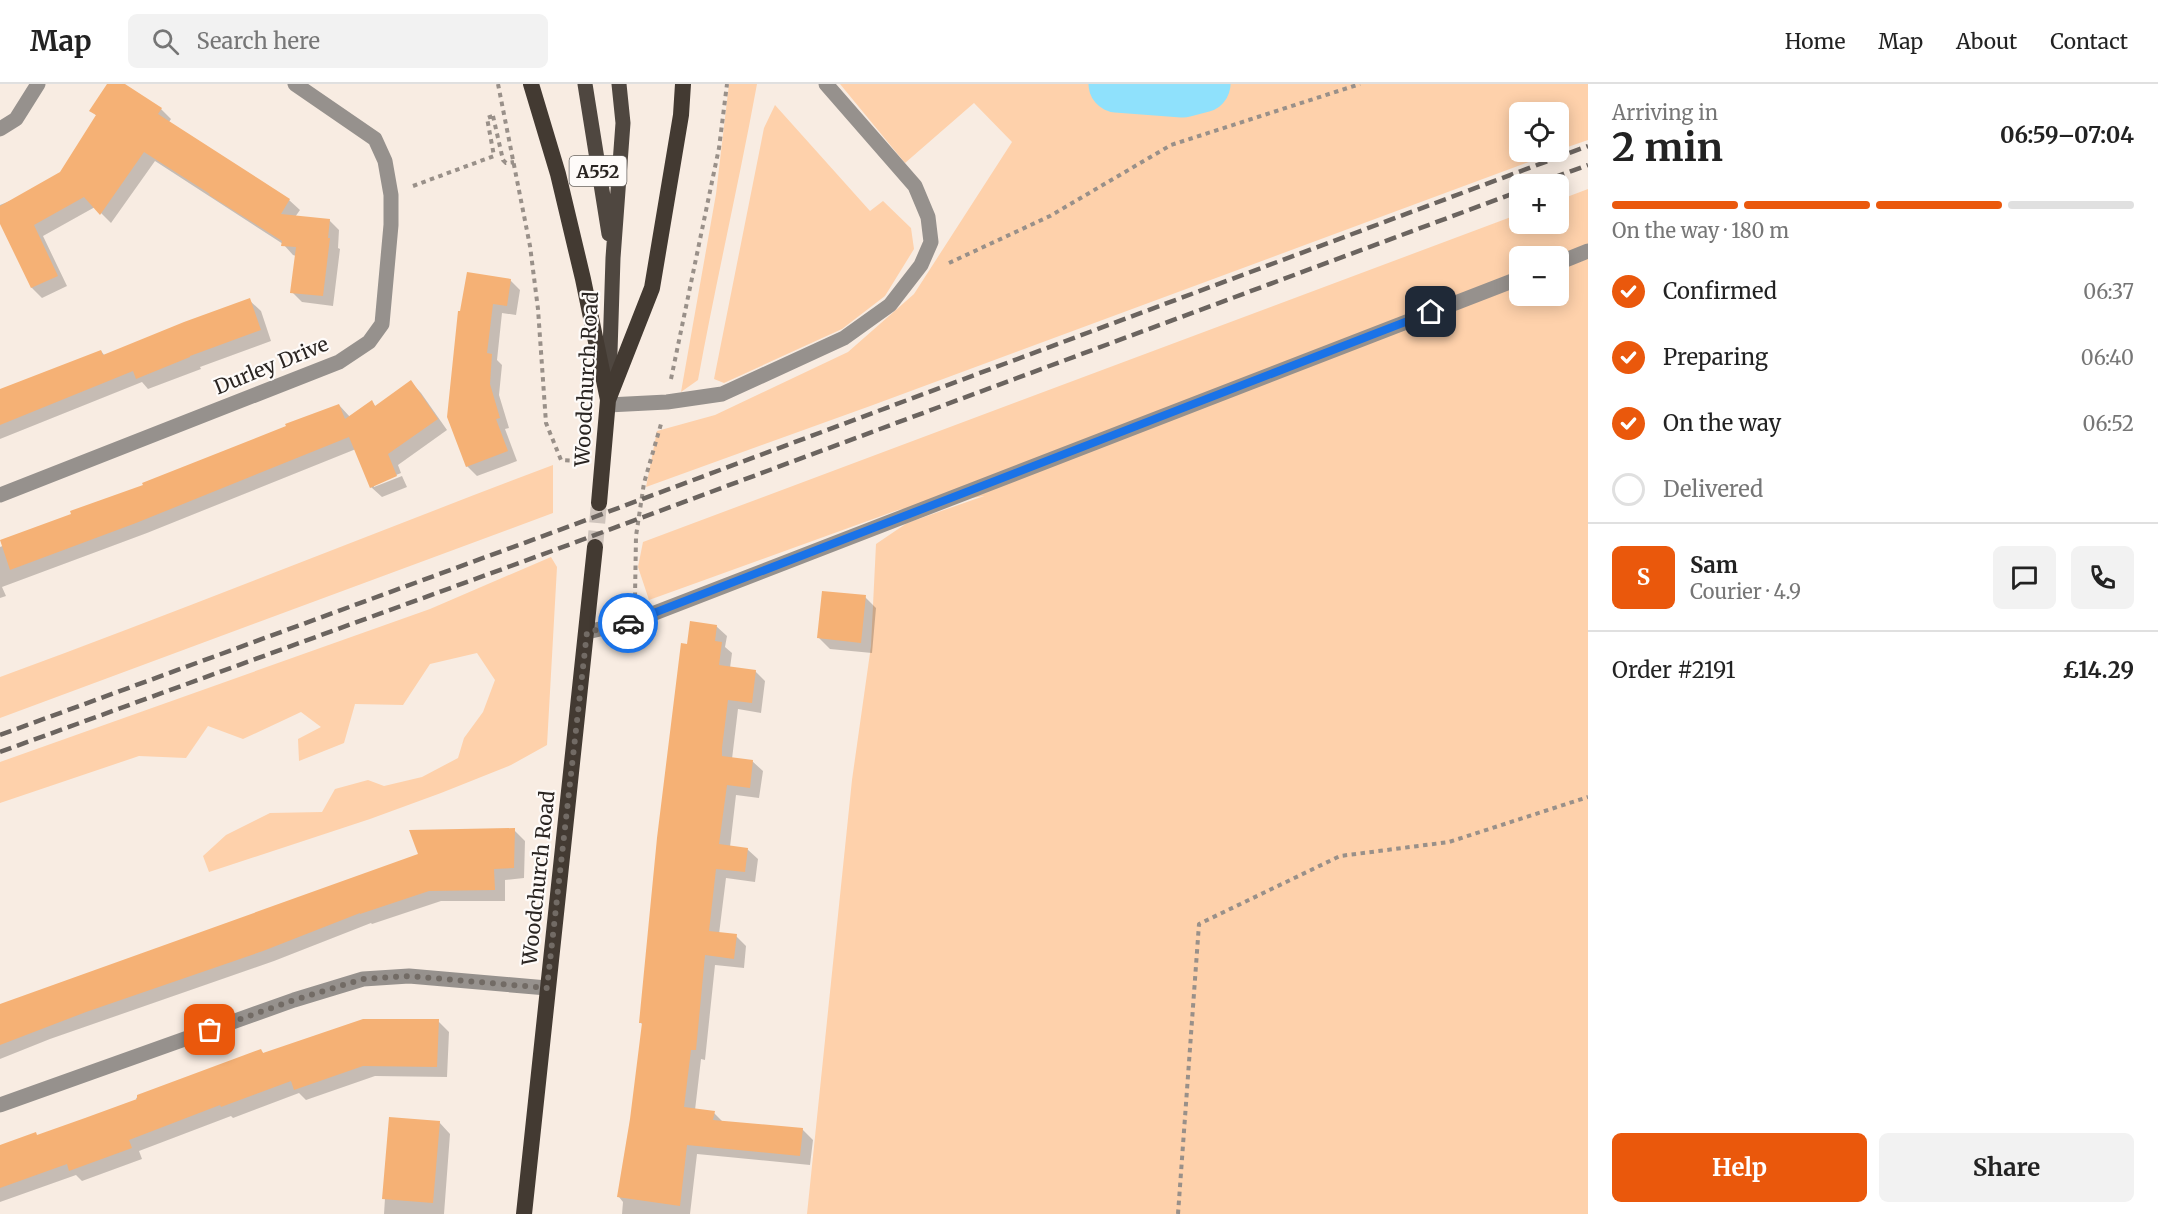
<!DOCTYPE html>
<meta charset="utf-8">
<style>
body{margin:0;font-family:Merriweather,serif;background:#f2f2f2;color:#222;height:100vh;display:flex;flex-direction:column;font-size:22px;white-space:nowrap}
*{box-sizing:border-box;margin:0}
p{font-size:20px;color:#767676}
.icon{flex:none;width:33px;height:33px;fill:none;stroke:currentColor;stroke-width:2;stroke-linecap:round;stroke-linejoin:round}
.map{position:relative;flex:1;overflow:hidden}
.details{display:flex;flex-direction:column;background:#fff;width:570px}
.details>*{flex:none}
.tools{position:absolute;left:1509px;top:18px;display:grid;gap:12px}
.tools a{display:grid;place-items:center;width:60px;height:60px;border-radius:9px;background:#fff;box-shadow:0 3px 15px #0003;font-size:30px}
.pin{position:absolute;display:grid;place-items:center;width:51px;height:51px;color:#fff;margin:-26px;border-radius:12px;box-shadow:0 3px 9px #0006}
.courier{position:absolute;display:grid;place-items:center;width:60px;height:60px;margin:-30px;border:4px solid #1a73e8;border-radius:50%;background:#fff;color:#222;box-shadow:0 2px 8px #0007}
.headline em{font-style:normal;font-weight:700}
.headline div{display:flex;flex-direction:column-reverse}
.headline{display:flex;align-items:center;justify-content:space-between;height:102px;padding:0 24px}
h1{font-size:39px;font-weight:700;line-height:45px}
.bar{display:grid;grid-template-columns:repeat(4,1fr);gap:9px 6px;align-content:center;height:72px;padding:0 24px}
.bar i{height:8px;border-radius:4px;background:#e0e0e0}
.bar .active{background:#ea580c}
.bar p{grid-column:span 4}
.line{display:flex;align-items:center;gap:15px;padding:0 24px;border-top:2px solid #e0e0e0}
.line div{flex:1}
.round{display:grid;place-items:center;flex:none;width:63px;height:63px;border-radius:9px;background:#f2f2f2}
ol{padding:0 24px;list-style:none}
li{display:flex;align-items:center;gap:18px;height:66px}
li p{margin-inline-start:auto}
li .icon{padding:6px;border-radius:50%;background:#ea580c;color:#fff;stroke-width:4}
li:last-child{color:#767676}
li i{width:33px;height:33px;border:3px solid #e0e0e0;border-radius:50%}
.button{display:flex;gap:12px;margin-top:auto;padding:12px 24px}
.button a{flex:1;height:69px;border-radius:9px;background:#ea580c;color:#fff;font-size:24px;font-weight:700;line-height:69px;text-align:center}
.button a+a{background:#f2f2f2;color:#222}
header{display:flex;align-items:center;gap:36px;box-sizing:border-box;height:84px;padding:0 30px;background:#fff;border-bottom:2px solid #e0e0e0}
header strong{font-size:28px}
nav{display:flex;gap:33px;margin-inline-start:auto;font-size:21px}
.search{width:420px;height:54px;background:#f2f2f2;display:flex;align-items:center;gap:15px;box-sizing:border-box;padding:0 21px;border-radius:9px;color:#767676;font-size:22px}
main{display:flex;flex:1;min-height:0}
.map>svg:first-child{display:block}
.green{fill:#fed1ab;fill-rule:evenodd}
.shadow{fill:#0003}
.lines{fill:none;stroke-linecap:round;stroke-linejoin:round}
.river{stroke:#8fe1fc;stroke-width:57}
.building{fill:#f5b175}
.trunk-tunnel{stroke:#cfc4bc;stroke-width:16;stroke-dasharray:16 8;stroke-linecap:butt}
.path{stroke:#999089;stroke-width:4;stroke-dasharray:4.5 4.5;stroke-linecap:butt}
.service{stroke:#96918d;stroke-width:15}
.minor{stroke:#96918d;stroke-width:15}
.primary{stroke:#4f4740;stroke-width:15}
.trunk{stroke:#433a32;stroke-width:16}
.rail{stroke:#6b645f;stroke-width:4.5;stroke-dasharray:12 6;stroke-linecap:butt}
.done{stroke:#726b65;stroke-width:6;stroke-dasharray:0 10.8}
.route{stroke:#1a73e8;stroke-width:8}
.labels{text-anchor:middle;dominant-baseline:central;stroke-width:4.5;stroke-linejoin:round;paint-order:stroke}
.shield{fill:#fefbf9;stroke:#6a6562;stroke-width:1.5}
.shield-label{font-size:18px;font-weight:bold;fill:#2a2522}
.street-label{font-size:20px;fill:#2a2522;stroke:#fefbf9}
</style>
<header>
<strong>Map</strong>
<div class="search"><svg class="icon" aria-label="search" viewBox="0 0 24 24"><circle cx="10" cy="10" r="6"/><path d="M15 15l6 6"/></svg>Search here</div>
<nav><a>Home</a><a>Map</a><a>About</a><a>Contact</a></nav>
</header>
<main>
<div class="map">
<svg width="1588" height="1130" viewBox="0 0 1588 1130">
<rect width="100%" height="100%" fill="#f8ece2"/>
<!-- green -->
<path class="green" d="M 729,0 L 757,0 C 739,99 716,197 698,296 L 681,308 L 716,110 Z
M 840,0 L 1588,0 L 1588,56 L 1559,66 L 1558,28 L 1520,28 L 1520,68 L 1556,68 L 873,321 L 646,403 L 657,347 L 715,331 L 848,268 L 914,210 L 1012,58 L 974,19 L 905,79 Z
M 775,21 L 870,127 L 883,117 L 911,144 L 914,165 L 885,212 L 842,245 L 724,299 L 714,295 L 764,44 Z
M 1588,105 L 1588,1130 L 807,1130 L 852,696 L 871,562 L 876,460 L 907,439 L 984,412 L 898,426 L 649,516 L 638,483 L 643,458 L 1519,130 L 1520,140 L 1558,140 L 1559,116 ZM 1520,172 L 1558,172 L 1558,212 L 1520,212 Z
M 553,381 L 553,429 L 0,634 L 0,593 C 185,525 368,451 553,381 Z
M 551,473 L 557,483 L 547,661 L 511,681 L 441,709 L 370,735 L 209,788 L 203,772 L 226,751 L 270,729 L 322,728 L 335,705 L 368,696 L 384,702 L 422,693 L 458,674 L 464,654 L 483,628 L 495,596 L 477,569 L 430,580 L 403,621 L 355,620 L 344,659 L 299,677 L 298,655 L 321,643 L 301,628 L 243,655 L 208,642 L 186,674 L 139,672 L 0,719 L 0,678 L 430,525 Z"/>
<!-- shadow -->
<path class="shadow" d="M 108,0 L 122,0 L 161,25 L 171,35 L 169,38 L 289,116 L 300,126 L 295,133 L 329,136 L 339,146 L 338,164 L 340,165 L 333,222 L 302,218 L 292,208 L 296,172 L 293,171 L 283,160 L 155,77 L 111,139 L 95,123 L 43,152 L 67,202 L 42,214 L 32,204 L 0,136 L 0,121 L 22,112 L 61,89 L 97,32 L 91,27 Z
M 510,196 L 520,206 L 516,231 L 502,229 L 497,276 L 502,281 L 499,311 L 509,344 L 505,345 L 517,377 L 477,392 L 467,382 L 459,229 Z
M 249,216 L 261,227 L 271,257 L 200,283 L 201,285 L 148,305 L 142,298 L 0,355 L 0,307 L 101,267 L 105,272 Z
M 411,298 L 421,309 L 447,346 L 398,381 L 401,389 L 374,400 L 374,403 L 402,392 L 407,403 L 382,413 L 371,403 L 356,365 L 147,449 L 2,503 L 6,512 L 0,514 L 0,463 L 339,321 L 350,333 L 372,318 L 376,323 Z
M 865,513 L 876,524 L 872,569 L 830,565 L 819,554 Z
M 716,542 L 727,552 L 725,563 L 732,569 L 730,584 L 755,587 L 765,597 L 761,629 L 738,625 L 732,675 L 752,677 L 763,687 L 759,714 L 736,711 L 730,763 L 747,765 L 758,775 L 755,798 L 726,794 L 719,850 L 736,852 L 746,862 L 744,884 L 715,881 L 705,976 L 701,975 L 695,1026 L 714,1029 L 723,1038 L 802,1045 L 813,1056 L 810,1081 L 697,1070 L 690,1130 L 622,1130 L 623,1118 L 619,1113 L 631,1035 L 643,941 L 640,938 L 688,561 Z
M 514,746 L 525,757 L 524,794 L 505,796 L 505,817 L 441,817 L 372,840 L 371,839 L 274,877 L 50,955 L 0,975 L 0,922 Z
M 438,937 L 449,948 L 447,993 L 375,992 L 306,1016 L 299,1009 L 233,1034 L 231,1032 L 139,1067 L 142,1075 L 82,1097 L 76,1091 L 0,1118 L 0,1063 L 38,1052 L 137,1017 L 136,1014 L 261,967 L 264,970 Z
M 390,1035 L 439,1038 L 450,1050 L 444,1130 L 384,1130 Z"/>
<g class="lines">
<!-- river -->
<path class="river" d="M 1117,0 L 1183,5 L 1202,0"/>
</g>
<!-- building -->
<path class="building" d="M 107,0 L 125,0 L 162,24 L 158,30 L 290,115 L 281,130 L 330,135 L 328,154 L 330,154 L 323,212 L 290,209 L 296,163 L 281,162 L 282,157 L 209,111 L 210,110 L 144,68 L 100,131 L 84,113 L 34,141 L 58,192 L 31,204 L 0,140 L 0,122 L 60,88 L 96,31 L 89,27 Z
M 467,188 L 511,195 L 507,222 L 493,220 L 487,269 L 492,270 L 490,300 L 500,334 L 496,335 L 508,367 L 466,383 L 447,333 L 458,227 L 460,227 Z
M 250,214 L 261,246 L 190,272 L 190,273 L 136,295 L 133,287 L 0,341 L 0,305 L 101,266 L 103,271 L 184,238 Z
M 411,296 L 438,335 L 388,370 L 397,392 L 370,404 L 349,353 L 136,439 L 10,486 L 0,456 L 71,430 L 70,427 L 143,401 L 142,399 L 286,342 L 285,340 L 339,320 L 345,335 L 372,316 L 375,322 Z
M 822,507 L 866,511 L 861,559 L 817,554 Z
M 690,537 L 717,541 L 715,557 L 722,558 L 719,581 L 756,586 L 752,619 L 728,616 L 722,664 L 722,672 L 753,676 L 750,704 L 727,701 L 719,760 L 748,764 L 745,788 L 716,785 L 709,847 L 737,850 L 734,875 L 705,871 L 696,966 L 691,966 L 684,1023 L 715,1027 L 713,1036 L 803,1044 L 800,1072 L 687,1061 L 680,1122 L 617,1113 L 630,1035 L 642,939 L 639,939 L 657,754 L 681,559 L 687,560 Z
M 515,744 L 514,784 L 494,785 L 495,806 L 429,807 L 360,830 L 360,829 L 263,867 L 86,928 L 0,961 L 0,920 L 418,770 L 409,746 Z
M 363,935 L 439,935 L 437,983 L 363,982 L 294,1006 L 291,997 L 221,1023 L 220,1021 L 129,1056 L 132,1064 L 69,1087 L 67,1080 L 0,1104 L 0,1061 L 36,1048 L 37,1051 L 85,1034 L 137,1015 L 137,1011 L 261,965 L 263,969 Z
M 389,1033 L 440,1037 L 433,1119 L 382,1115 Z"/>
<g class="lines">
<!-- trunk-tunnel -->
<path class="trunk-tunnel" d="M 595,463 L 599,419"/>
<!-- path -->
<path class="path" d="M 498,0 L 530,162 L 538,225 L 546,339 L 561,376 L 579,377
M 493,32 L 503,76 L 506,79 L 514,78
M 413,102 L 494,72 L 487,34 L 493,32
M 949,179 L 1050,132 L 1171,61 L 1360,0
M 671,295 L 719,64 L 727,0
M 635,513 L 636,452 L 644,399 L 661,340
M 1178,1130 L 1199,840 L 1340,772 L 1449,758 L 1588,713"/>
<!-- service -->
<path class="service" d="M 1558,179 L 1588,167
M 608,321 L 667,318 L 722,310 L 844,254 L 890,221 L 921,181 L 931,158 L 928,133 L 915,102 L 826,0
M 587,548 L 634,537 L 1520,194"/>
<!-- minor -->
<path class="minor" d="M 0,45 L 16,35 L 38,0
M 0,411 L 339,278 L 369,258 L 382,240 L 391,141 L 391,111 L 385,77 L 375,55 L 295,0
M 0,1021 L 294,916 L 363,895 L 409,892 L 547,904"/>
<!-- primary -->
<path class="primary" d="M 585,0 L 609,150
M 609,299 L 613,174 L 623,39 L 619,0"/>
<!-- trunk -->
<path class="trunk" d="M 531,0 L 558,90 L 583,195 L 608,316 L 599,419
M 608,316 L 652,204 L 681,31 L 683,0
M 524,1130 L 595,463"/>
<!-- rail -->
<path class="rail" d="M 1536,100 L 1588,81
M 0,651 L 554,448 L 1588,62
M 0,668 L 552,467 L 1520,107"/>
</g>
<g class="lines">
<!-- done -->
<path class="done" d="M 210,946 L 294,916 L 363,895 L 409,892 L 547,904 L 587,548 L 628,539"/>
<!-- route -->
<path class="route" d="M 628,539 L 1431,228"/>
</g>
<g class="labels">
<!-- shield labels -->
<rect class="shield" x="569.5" y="72" width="57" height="30" rx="4.5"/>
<g class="shield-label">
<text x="598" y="87">A552</text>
</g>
<!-- street labels -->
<g class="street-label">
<text transform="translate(271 281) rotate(-22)">Durley Drive</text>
<text transform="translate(586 295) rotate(-87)">Woodchurch Road</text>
<text transform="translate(538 794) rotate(-84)">Woodchurch Road</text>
</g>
</g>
</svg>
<div class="tools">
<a><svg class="icon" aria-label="locate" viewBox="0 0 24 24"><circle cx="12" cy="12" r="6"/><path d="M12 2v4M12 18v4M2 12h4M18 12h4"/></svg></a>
<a>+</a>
<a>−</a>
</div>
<div class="pin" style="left:210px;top:946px;background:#ea580c"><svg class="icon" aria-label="bag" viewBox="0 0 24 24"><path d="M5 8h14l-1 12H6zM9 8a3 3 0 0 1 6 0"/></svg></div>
<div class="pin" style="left:1431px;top:228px;background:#1f2937"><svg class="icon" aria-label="home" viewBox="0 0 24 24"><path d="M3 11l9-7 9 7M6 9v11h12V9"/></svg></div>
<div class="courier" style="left:628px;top:539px"><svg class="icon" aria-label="car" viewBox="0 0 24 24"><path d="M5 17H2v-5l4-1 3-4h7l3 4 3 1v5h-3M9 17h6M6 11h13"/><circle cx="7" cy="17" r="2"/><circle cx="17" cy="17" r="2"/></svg></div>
</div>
<section class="details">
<div class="headline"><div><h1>2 min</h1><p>Arriving in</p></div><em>06:59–07:04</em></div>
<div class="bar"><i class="active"></i><i class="active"></i><i class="active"></i><i></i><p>On the way · 180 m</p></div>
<ol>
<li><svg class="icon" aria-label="check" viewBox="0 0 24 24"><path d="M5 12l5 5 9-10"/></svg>Confirmed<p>06:37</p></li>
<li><svg class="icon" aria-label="check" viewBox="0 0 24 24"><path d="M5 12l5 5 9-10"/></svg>Preparing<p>06:40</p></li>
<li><svg class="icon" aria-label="check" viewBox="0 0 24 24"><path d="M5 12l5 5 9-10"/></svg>On the way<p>06:52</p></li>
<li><i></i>Delivered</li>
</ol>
<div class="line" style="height:108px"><b class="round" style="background:#ea580c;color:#fff">S</b><div><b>Sam</b><p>Courier · 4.9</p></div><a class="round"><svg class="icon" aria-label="chat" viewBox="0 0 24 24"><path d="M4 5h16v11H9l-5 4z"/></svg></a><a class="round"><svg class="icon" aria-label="phone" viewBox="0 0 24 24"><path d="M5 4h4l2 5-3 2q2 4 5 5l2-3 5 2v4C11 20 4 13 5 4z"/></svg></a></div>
<div class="line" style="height:78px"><div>Order #2191</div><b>£14.29</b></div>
<div class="button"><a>Help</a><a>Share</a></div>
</section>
</main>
